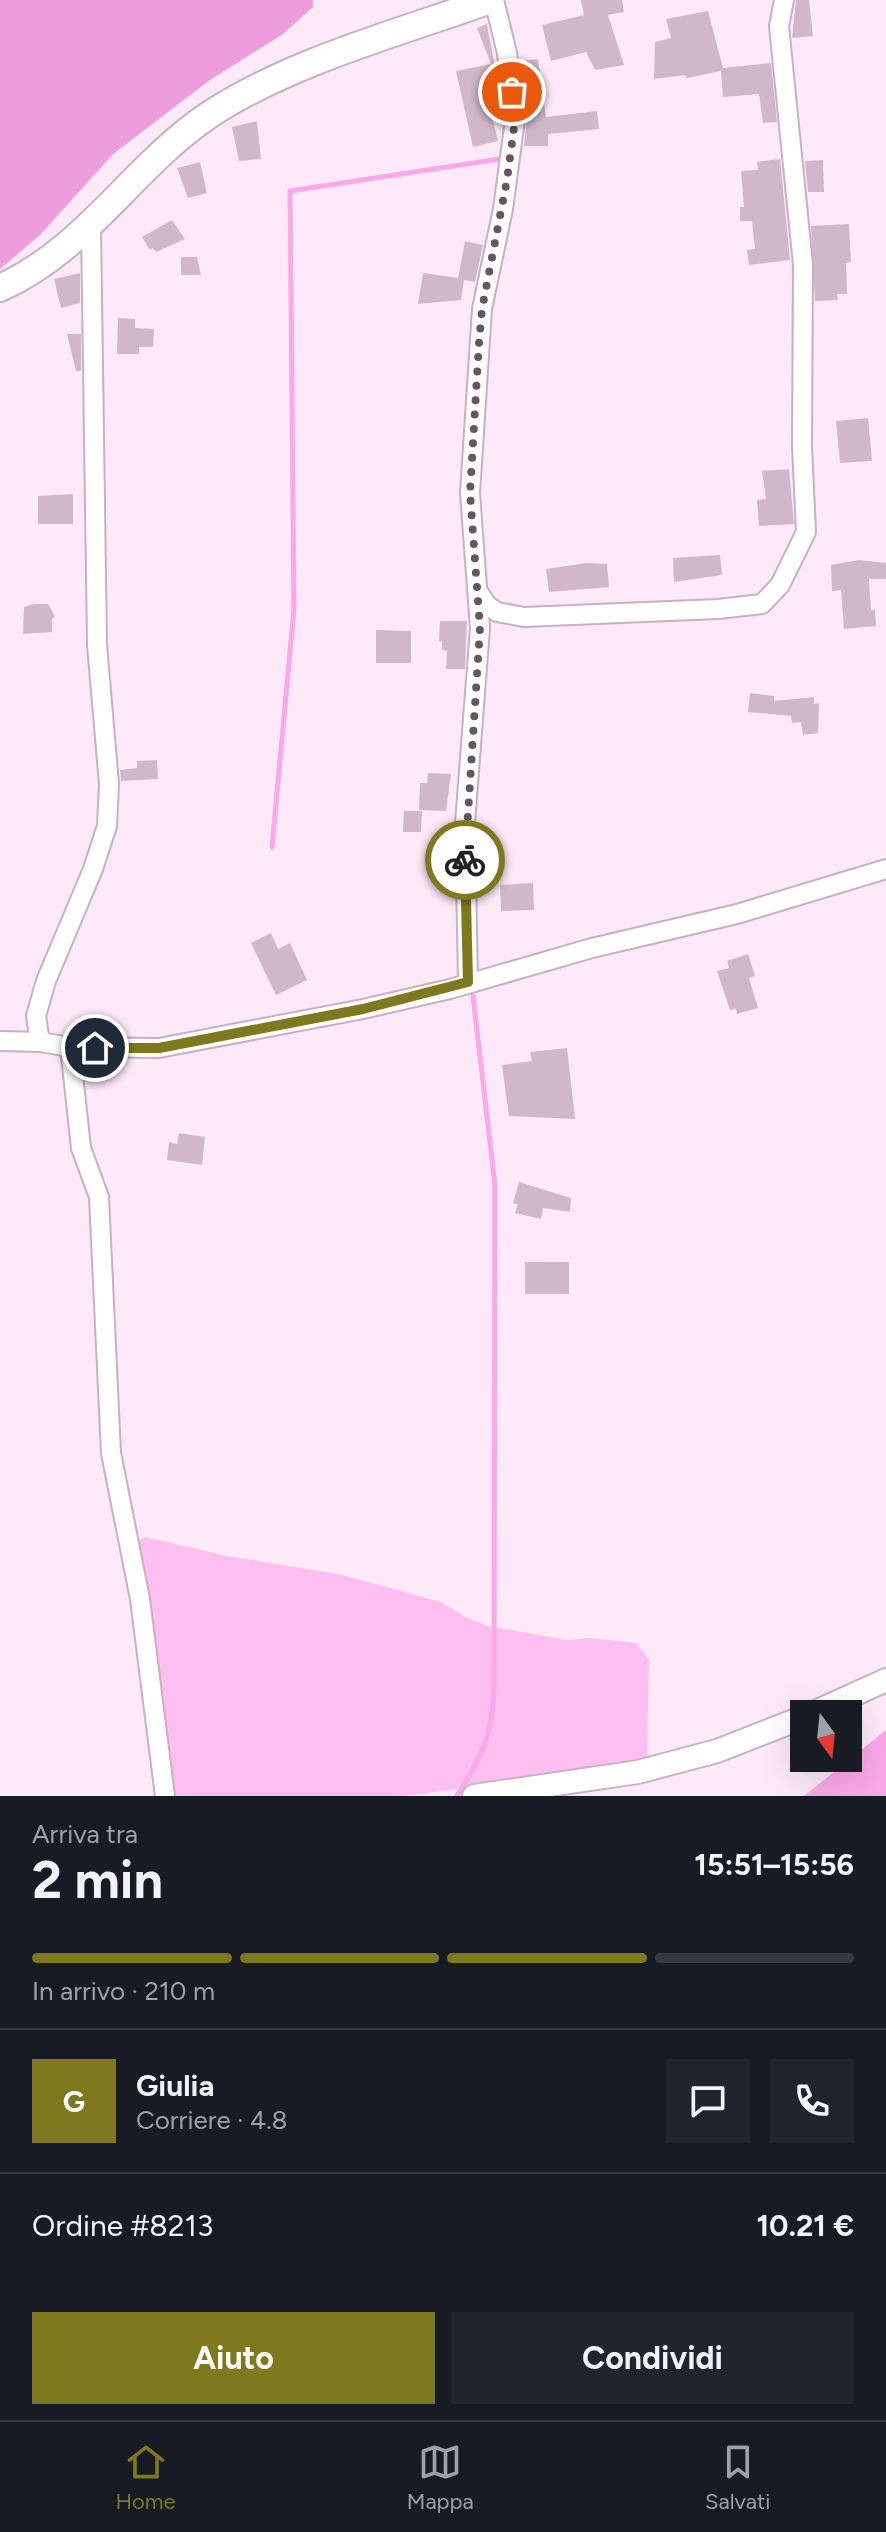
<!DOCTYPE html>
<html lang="it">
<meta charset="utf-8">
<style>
body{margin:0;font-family:Figtree,sans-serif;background:#20242c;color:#f1f3f6;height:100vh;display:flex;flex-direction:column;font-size:30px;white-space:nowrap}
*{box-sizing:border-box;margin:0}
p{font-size:26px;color:#9ea1a6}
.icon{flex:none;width:44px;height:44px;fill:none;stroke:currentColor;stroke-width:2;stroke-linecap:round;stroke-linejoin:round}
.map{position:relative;height:1796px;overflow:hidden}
.sheet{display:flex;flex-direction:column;background:#171b24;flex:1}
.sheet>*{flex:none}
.needle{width:52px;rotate:165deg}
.controls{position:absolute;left:790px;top:1700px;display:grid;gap:16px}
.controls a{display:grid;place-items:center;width:72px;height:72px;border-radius:0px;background:#171b24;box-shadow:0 8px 32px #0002;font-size:40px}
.pin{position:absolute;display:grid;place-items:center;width:68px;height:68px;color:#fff;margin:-34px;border:4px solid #fff;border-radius:50%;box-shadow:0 2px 8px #0007}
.courier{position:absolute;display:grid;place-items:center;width:80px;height:80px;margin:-40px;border:6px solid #7e791e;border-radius:50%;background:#fff;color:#222;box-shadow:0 2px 10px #0007}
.summary em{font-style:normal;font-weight:700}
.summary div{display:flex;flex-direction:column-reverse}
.summary{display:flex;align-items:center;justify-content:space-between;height:136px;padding:0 32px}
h1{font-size:52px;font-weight:700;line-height:60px}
.bar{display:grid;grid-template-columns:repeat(4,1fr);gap:12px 8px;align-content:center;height:96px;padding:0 32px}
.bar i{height:10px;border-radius:6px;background:#363941}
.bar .active{background:#7e791e}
.bar p{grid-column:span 4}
.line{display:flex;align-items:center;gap:20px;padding:0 32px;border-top:2px solid #363941}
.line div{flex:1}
.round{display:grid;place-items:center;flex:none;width:84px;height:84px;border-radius:0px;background:#20242c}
.button{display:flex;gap:16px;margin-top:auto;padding:16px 32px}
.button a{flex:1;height:92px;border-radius:0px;background:#7e791e;color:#fff;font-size:32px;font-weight:700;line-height:92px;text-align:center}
.button a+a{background:#20242c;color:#f1f3f6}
.dock{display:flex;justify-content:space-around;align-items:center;height:112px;border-top:2px solid #363941;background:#171b24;font-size:22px;color:#9ea1a6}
.dock a{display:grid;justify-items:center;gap:4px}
.dock .active{color:#7e791e}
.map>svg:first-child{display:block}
.green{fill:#febef0}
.forest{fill:#ed9cdc}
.water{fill:#faa8e8}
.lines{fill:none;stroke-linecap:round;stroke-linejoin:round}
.stream{stroke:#faa8e8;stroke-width:5}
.building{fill:#d0b8ca}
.minor-casing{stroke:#c8b0c2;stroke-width:22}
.tertiary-casing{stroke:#c8b0c2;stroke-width:26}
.secondary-casing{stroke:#c8b0c2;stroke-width:30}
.minor{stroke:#fff;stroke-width:18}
.tertiary{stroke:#fff;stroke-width:22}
.secondary{stroke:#fff;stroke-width:26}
.done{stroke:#645761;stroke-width:8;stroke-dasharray:0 14.4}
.route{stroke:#7e791e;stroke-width:10}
</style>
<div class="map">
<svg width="886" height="1796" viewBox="0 0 886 1796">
<rect width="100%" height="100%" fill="#fde9f8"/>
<!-- green -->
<path class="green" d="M 146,1537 L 227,1556 L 338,1574 L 441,1602 L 465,1617 L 488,1626 L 567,1640 L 591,1638 L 636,1643 L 649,1659 L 647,1759 L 584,1772 L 405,1796 L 172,1796 L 138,1547 L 140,1540 Z"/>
<!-- forest -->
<path class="forest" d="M 0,0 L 313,0 L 313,7 L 283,34 L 210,80 L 113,154 L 41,234 L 0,269 Z"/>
<!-- water -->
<path class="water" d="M 886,1730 L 886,1796 L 804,1796 Z"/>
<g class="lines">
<!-- stream -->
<path class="stream" d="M 272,847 L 294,609 L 290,191 L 506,158
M 457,1796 C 484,1751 492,1738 494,1685 L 495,1185 L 473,996"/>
</g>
<!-- building -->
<path class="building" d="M 581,0 L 622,0 L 624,12 L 608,15 L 624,65 L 595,70 L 586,52 L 551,61 L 542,25 L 584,15 Z
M 796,0 L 809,0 L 813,36 L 792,38 Z
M 708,11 L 723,68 L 771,63 L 777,122 L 763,123 L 759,94 L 723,97 L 721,71 L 687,78 L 685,75 L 654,79 L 655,42 L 671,38 L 666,19 Z
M 487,24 L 499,89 L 486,92 L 498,141 L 473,147 L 456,71 L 491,64 L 477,28 Z
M 538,59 L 546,117 L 597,111 L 599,129 L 548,134 L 548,146 L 524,146 L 527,119 L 520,61 Z
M 257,121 L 261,159 L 239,161 L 232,127 Z
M 780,159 L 790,260 L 749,265 L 747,250 L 755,249 L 752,221 L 740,221 L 740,207 L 744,207 L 741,171 L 758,170 L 757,162 Z
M 823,160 L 824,192 L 808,192 L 805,161 Z
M 200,162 L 207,193 L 188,198 L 177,168 Z
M 172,220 L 185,239 L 156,252 L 153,248 L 150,250 L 142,237 Z
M 849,224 L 851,262 L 846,263 L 847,294 L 837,294 L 838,300 L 815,301 L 811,226 Z
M 465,241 L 483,245 L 475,282 L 464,280 L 461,300 L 418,304 L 423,273 L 458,278 Z
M 181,257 L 197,257 L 201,275 L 181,275 Z
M 80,273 L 80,303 L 61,308 L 54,279 Z
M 118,318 L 135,319 L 135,328 L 154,329 L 153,347 L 139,347 L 139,354 L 117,354 Z
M 67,334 L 81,334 L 81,371 L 76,371 Z
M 868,418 L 872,461 L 840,463 L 836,421 Z
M 789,469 L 794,524 L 759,526 L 757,500 L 766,499 L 762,471 Z
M 73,494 L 73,524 L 38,524 L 38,496 Z
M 720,555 L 722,575 L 674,582 L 673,558 Z
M 859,560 L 886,563 L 886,579 L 869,579 L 871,610 L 875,610 L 876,626 L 844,629 L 841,590 L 832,591 L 831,565 Z
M 587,563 L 607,564 L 609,587 L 549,592 L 546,569 Z
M 34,604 L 48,604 L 55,616 L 52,619 L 52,632 L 23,634 L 24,607 Z
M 440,621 L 467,621 L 465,669 L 446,669 L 447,651 L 442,650 L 442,642 L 439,641 Z
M 376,630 L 411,631 L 411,663 L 376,663 Z
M 750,693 L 774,696 L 774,701 L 814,697 L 814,704 L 819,703 L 818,733 L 803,735 L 801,722 L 792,723 L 791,716 L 748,712 Z
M 157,760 L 158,779 L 121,781 L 120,770 L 137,768 L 137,761 Z
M 428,773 L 451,774 L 446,811 L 419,810 L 420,783 L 427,783 Z
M 404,811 L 422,811 L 421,832 L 403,832 Z
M 533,883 L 534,910 L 501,911 L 500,885 Z
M 271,933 L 278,949 L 290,943 L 307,980 L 276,995 L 251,943 Z
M 748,954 L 755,976 L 749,978 L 758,1008 L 737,1014 L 736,1009 L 730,1010 L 717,971 L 729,968 L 727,961 Z
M 567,1048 L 575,1119 L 509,1116 L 502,1065 L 532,1061 L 530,1052 Z
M 179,1133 L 205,1137 L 202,1165 L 167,1160 L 169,1142 L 177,1144 Z
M 519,1182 L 571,1198 L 570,1212 L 543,1208 L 541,1219 L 515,1213 L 518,1204 L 513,1203 Z
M 525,1262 L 569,1262 L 569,1294 L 525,1294 Z"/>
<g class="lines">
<defs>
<path id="minor" d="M 477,590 L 487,605 L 497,612 L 524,617 L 718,609 L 762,604 L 780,585 L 806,532 L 802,446 L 803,265 L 779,26 L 784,0
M 468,982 L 465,823 L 480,628 L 470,493 L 482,309 L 503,209 L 515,120 L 507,53 L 494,0
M 0,1041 L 40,1042 L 70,1047 L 159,1048 L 363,1009 L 450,989 L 592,948 L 737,914 L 886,869
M 40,1042 L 36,1016 L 46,981 L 93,869 L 107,826 L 109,784 L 97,645 L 91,227
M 70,1047 L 81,1148 L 99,1197 L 111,1453 L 140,1599 L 165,1796"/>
<path id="tertiary" d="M 811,1714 L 886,1680
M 474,1796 L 638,1772 L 717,1751 L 804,1717"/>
<path id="secondary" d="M 0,288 C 87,249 133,166 209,115 C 291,61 399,33 490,0"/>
</defs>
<!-- minor casing -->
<use href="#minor" class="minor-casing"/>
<!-- tertiary casing -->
<use href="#tertiary" class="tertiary-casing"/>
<!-- secondary casing -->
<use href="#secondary" class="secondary-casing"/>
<!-- minor -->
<use href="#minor" class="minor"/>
<!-- tertiary -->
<use href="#tertiary" class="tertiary"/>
<!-- secondary -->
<use href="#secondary" class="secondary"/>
</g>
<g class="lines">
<!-- done -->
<path class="done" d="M 465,860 L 480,628 L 470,493 L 479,343 L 482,309 L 507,180 L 515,120 L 512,92"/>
<!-- route -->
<path class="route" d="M 95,1048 L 159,1048 L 363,1009 L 468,982 L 465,860"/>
</g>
</svg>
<div class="controls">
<a><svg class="needle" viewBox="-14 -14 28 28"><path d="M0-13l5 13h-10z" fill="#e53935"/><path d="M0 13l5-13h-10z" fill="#9ea1a6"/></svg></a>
</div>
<div class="pin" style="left:512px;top:92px;background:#ea580c"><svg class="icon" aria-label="bag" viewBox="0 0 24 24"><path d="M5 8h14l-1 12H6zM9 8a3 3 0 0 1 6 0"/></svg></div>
<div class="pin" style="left:95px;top:1048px;background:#1f2937"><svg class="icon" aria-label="home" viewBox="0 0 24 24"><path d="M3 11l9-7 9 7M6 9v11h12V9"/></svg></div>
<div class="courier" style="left:465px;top:860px"><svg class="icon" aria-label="bike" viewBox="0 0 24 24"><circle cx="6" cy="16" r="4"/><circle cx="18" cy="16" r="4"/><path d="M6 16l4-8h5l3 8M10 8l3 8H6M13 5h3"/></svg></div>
</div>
<section class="sheet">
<div class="summary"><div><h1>2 min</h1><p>Arriva tra</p></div><em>15:51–15:56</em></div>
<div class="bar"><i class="active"></i><i class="active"></i><i class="active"></i><i></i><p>In arrivo · 210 m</p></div>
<div class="line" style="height:144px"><b class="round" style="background:#7e791e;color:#fff">G</b><div><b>Giulia</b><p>Corriere · 4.8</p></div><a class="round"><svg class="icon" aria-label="chat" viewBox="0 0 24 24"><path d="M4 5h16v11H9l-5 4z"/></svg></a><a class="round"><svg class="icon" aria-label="phone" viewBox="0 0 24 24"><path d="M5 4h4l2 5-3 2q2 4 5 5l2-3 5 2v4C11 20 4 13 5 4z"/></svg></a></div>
<div class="line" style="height:104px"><div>Ordine #8213</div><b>10.21 €</b></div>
<div class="button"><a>Aiuto</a><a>Condividi</a></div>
</section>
<nav class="dock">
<a class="active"><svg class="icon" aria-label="home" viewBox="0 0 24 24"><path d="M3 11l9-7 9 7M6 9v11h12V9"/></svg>Home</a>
<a><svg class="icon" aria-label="map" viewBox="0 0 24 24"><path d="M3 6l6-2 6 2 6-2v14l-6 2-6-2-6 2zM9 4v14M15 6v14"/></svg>Mappa</a>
<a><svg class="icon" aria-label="saved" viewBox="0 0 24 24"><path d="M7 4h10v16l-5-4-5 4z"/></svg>Salvati</a>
</nav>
